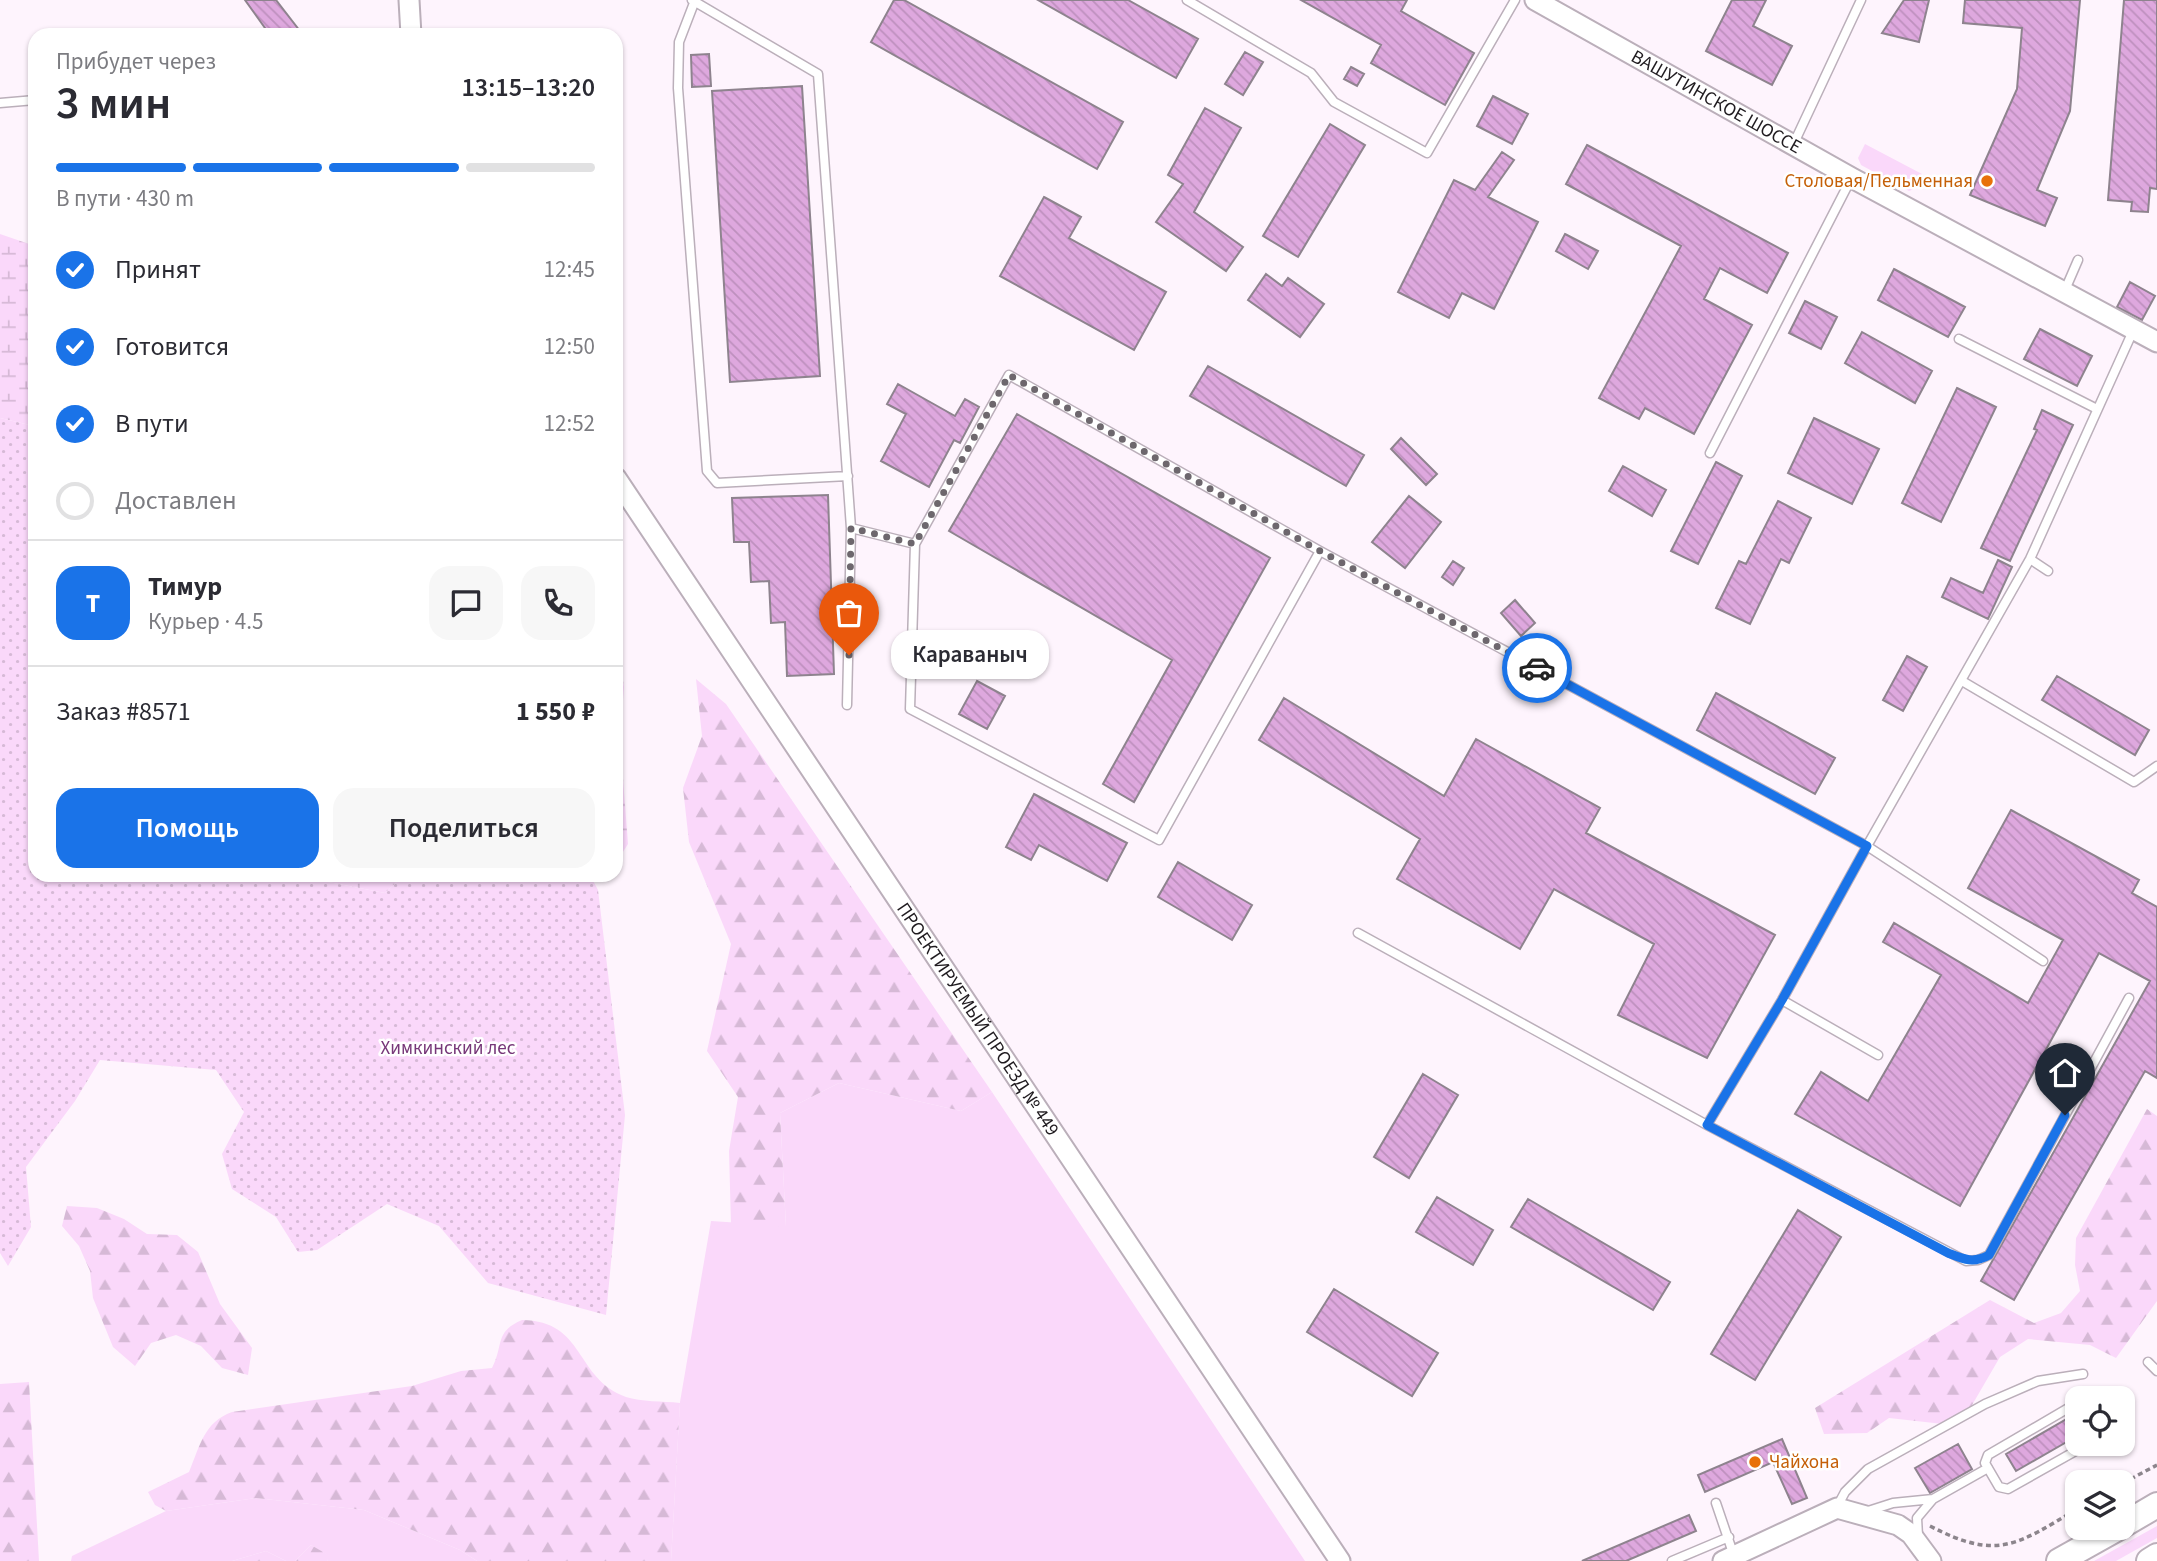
<!DOCTYPE html>
<html lang="ru">
<meta charset="utf-8">
<style>
body{margin:0;font-family:"Source Sans 3",sans-serif;background:#f7f7f7;color:#2b2b33;height:100vh;display:flex;flex-direction:column;font-size:26px;white-space:nowrap}
*{box-sizing:border-box;margin:0}
p{font-size:23px;color:#7c7c81}
.icon{flex:none;width:38px;height:38px;fill:none;stroke:currentColor;stroke-width:2;stroke-linecap:round;stroke-linejoin:round}
.map{position:relative;flex:1;overflow:hidden}
.panel{position:absolute;left:28px;top:28px;width:595px;height:854px;display:flex;flex-direction:column;background:#fff;border-radius:21px;box-shadow:0 2px 5px #0004}
.panel>*{flex:none}
.buttons{position:absolute;left:2065px;top:1386px;display:grid;gap:14px}
.buttons a{display:grid;place-items:center;width:70px;height:70px;border-radius:14px;background:#fff;box-shadow:0 2px 5px #0004;font-size:35px}
.pin{position:absolute;display:grid;place-items:center;width:60px;height:60px;color:#fff;margin:-72px -30px;border-radius:50% 50% 50% 0;rotate:-45deg;box-shadow:0 0 7px #0007}
.pin .icon{rotate:45deg}
.courier{position:absolute;display:grid;place-items:center;width:70px;height:70px;margin:-35px;border:5px solid #1a73e8;border-radius:50%;background:#fff;color:#222;box-shadow:0 2px 9px #0007}
.bubble{position:absolute;height:49px;border-radius:21px;background:#fff;box-shadow:0 2px 5px #0004;font-size:23px;font-weight:600;line-height:49px;text-align:center}
.overview em{font-style:normal;font-weight:600}
.overview div{display:flex;flex-direction:column-reverse}
.overview{display:flex;align-items:center;justify-content:space-between;height:119px;padding:0 28px}
h1{font-size:46px;font-weight:600;line-height:52px}
.bar{display:grid;grid-template-columns:repeat(4,1fr);gap:10px 7px;align-content:center;height:84px;padding:0 28px}
.bar i{height:9px;border-radius:5px;background:#e1e1e2}
.bar .selected{background:#1a73e8}
.bar p{grid-column:span 4}
.line{display:flex;align-items:center;gap:18px;padding:0 28px;border-top:2px solid #e1e1e2}
.line div{flex:1}
.round{display:grid;place-items:center;flex:none;width:74px;height:74px;border-radius:21px;background:#f7f7f7}
ol{padding:0 28px;list-style:none}
li{display:flex;align-items:center;gap:21px;height:77px}
li p{margin-inline-start:auto}
li .icon{padding:7px;border-radius:50%;background:#1a73e8;color:#fff;stroke-width:4}
li:last-child{color:#7c7c81}
li i{width:38px;height:38px;border:4px solid #e1e1e2;border-radius:50%}
.cta{display:flex;gap:14px;margin-top:auto;padding:14px 28px}
.cta a{flex:1;height:80px;border-radius:21px;background:#1a73e8;color:#fff;font-size:28px;font-weight:600;line-height:80px;text-align:center}
.cta a+a{background:#f7f7f7;color:#2b2b33}
.map>svg:first-child{display:block}
.grass{fill:#fad8fa}
.forest{fill:url(#forest-firs)}
.wetland{fill:url(#wetland-marsh)}
.park{fill:url(#park-dots)}
.building{fill:url(#building-back-hatch);stroke:#8e838e;stroke-width:2}
.lines{fill:none;stroke-linecap:round;stroke-linejoin:round}
.service-casing{stroke:#bbafba;stroke-width:11}
.tertiary-casing{stroke:#bbafba;stroke-width:23}
.trunk-casing{stroke:#bbafba;stroke-width:28}
.path{stroke:#8c858c;stroke-width:3.5;stroke-dasharray:5 3.5;stroke-linecap:butt}
.service{stroke:#fff;stroke-width:8}
.tertiary{stroke:#fff;stroke-width:19}
.trunk{stroke:#fff;stroke-width:24}
.done{stroke:#6d676d;stroke-width:7;stroke-dasharray:0 12.6}
.route{stroke:#1a73e8;stroke-width:9}
.food-dot{fill:#e8710a;stroke:#fff;stroke-width:2.5}
.labels{text-anchor:middle;dominant-baseline:central;stroke-width:5;stroke-linejoin:round;paint-order:stroke}
.street-label{font-size:19px;fill:#1f1b1f;stroke:#fff}
.food-label{font-size:19px;fill:#c56008;stroke:#fff;text-anchor:end}
.park-label{font-size:19px;fill:#773779;stroke:#fff}
</style>
<div class="map">
<svg width="2157" height="1561" viewBox="0 0 2157 1561">
<defs>
<pattern id="forest-firs" width="22" height="20" patternUnits="userSpaceOnUse" patternTransform="scale(1.75)"><rect width="22" height="20" fill="#fad8fa"/><path d="M5 1l3.5 6h-7zM16 11l3.5 6h-7z" fill="#d6b9d6"/></pattern>
<pattern id="wetland-marsh" width="20" height="14" patternUnits="userSpaceOnUse" patternTransform="scale(1.75)"><rect width="20" height="14" fill="#fad8fa"/><path d="M1 5h8M5 5V1M11 12h8M15 12V8" fill="none" stroke="#d6b9d6"/></pattern>
<pattern id="park-dots" width="8" height="8" patternUnits="userSpaceOnUse" patternTransform="scale(1.75)"><rect width="8" height="8" fill="#fad8fa"/><path d="M2 2h.1M6 6h.1" fill="none" stroke="#d6b9d6" stroke-width="1.8" stroke-linecap="round"/></pattern>
<pattern id="building-back-hatch" width="6" height="6" patternUnits="userSpaceOnUse" patternTransform="scale(1.75)"><rect width="6" height="6" fill="#dea8de"/><path d="M-1 5l2 2M0 0l6 6M5-1l2 2" fill="none" stroke="#be90be"/></pattern>
</defs>
<rect width="100%" height="100%" fill="#fef4fd"/>
<!-- grass -->
<path class="grass" d="M 1865,144 L 1922,174 L 1914,189 L 1909,191 L 1861,165 L 1858,158 Z
M 839,1083 L 961,1111 L 992,1092 L 1305,1561 L 671,1561 L 680,1402 L 711,1221 L 786,1226 L 780,1113 Z
M 256,1498 L 364,1510 L 460,1550 L 477,1561 L 327,1561 L 329,1556 L 311,1545 L 295,1561 L 286,1561 L 266,1551 L 232,1561 L 71,1561 L 72,1556 L 166,1511 Z
M 2157,1526 L 2157,1538 L 2116,1561 L 2094,1561 Z"/>
<!-- forest -->
<path class="forest" d="M 696,679 L 726,704 L 992,1092 L 961,1111 L 839,1083 L 780,1113 L 786,1227 L 731,1225 L 729,1151 L 738,1097 L 707,1051 L 731,944 L 689,842 L 683,788 L 702,736 Z
M 2147,1109 L 2157,1116 L 2157,1301 L 2116,1358 L 2090,1345 L 2028,1339 L 2000,1357 L 1968,1412 L 1943,1424 L 1889,1418 L 1867,1433 L 1824,1434 L 1815,1408 L 1990,1300 L 2034,1323 L 2061,1313 L 2080,1291 L 2075,1265 L 2076,1238 Z
M 67,1206 L 97,1208 L 124,1219 L 147,1234 L 177,1235 L 198,1252 L 220,1304 L 252,1348 L 248,1375 L 222,1368 L 201,1346 L 176,1335 L 151,1343 L 135,1366 L 113,1347 L 93,1298 L 90,1271 L 79,1246 L 62,1226 Z
M 522,1320 C 586,1321 574,1378 626,1397 C 641,1402 663,1401 680,1403 L 671,1561 L 477,1561 L 460,1550 L 364,1510 L 256,1498 L 166,1511 L 155,1505 L 148,1492 L 189,1472 C 200,1446 204,1422 232,1412 L 412,1386 L 461,1371 L 492,1368 C 504,1345 494,1332 522,1320 Z
M 29,1382 L 39,1561 L 0,1561 L 0,1384 Z
M 311,1545 L 330,1556 L 327,1561 L 295,1561 Z
M 266,1551 L 286,1561 L 232,1561 Z"/>
<!-- wetland -->
<path class="wetland" d="M 0,234 L 35,246 L 35,430 L 34,426 L 0,418 Z
M 616,636 L 624,687 L 620,739 L 628,844 L 616,863 Z
M 292,875 L 404,875 L 385,893 Z"/>
<!-- park -->
<path class="park" d="M 0,418 L 34,426 L 35,430 L 35,875 L 292,875 L 385,893 L 404,875 L 590,875 L 598,890 L 625,1115 L 606,1315 L 488,1283 L 439,1226 L 387,1204 L 317,1250 L 298,1252 L 276,1217 L 232,1189 L 222,1154 L 244,1112 L 216,1070 L 100,1060 L 75,1101 L 26,1167 L 31,1227 L 8,1266 L 0,1253 Z"/>
<!-- building -->
<path class="building" d="M 245,0 L 276,0 L 303,35 L 270,35 Z
M 894,0 L 904,0 L 1123,122 L 1097,169 L 871,42 Z
M 1038,0 L 1128,0 L 1198,39 L 1176,78 Z
M 1301,0 L 1407,0 L 1401,11 L 1474,53 L 1445,105 L 1371,63 L 1381,45 Z
M 1732,0 L 1766,0 L 1753,26 L 1792,46 L 1772,85 L 1706,51 Z
M 1904,0 L 1929,0 L 1919,42 L 1882,33 Z
M 1965,0 L 2080,0 L 2070,111 L 2037,190 L 2057,198 L 2045,226 L 1970,195 L 2017,89 L 2022,28 L 1963,23 Z
M 2124,0 L 2157,0 L 2157,189 L 2150,188 L 2148,212 L 2131,211 L 2132,202 L 2108,200 Z
M 1245,52 L 1263,62 L 1243,95 L 1225,84 Z
M 709,54 L 711,86 L 692,87 L 691,55 Z
M 1351,67 L 1364,74 L 1357,86 L 1344,79 Z
M 802,86 L 820,376 L 730,382 L 712,91 Z
M 1493,96 L 1528,114 L 1512,144 L 1477,126 Z
M 1205,108 L 1241,128 L 1194,212 L 1243,247 L 1226,271 L 1156,222 L 1183,184 L 1168,175 Z
M 1330,124 L 1365,145 L 1298,257 L 1263,236 Z
M 1587,145 L 1788,253 L 1767,293 L 1720,268 L 1704,299 L 1752,325 L 1694,434 L 1645,408 L 1639,419 L 1599,398 L 1681,246 L 1566,184 Z
M 1502,152 L 1514,160 L 1488,197 L 1538,222 L 1494,309 L 1462,293 L 1449,318 L 1398,292 L 1454,180 L 1475,190 Z
M 1044,197 L 1081,217 L 1069,238 L 1166,292 L 1134,350 L 1000,276 Z
M 1565,234 L 1598,251 L 1588,269 L 1556,251 Z
M 1894,269 L 1965,307 L 1948,337 L 1878,300 Z
M 1266,274 L 1282,286 L 1288,278 L 1324,304 L 1300,337 L 1248,300 Z
M 2130,282 L 2155,296 L 2142,320 L 2117,307 Z
M 1805,301 L 1837,317 L 1821,349 L 1789,333 Z
M 2040,329 L 2092,356 L 2077,386 L 2024,359 Z
M 1862,332 L 1932,371 L 1915,403 L 1845,363 Z
M 1208,366 L 1364,455 L 1346,486 L 1190,396 Z
M 898,384 L 955,416 L 965,399 L 979,407 L 960,443 L 954,440 L 929,487 L 881,461 L 906,414 L 887,404 Z
M 1957,388 L 1996,407 L 1941,522 L 1902,503 Z
M 2042,410 L 2073,425 L 2010,561 L 1981,548 L 2037,430 L 2034,429 Z
M 1017,414 L 1270,558 L 1134,802 L 1103,784 L 1172,660 L 949,531 Z
M 1814,418 L 1879,449 L 1852,504 L 1788,473 Z
M 1401,438 L 1437,474 L 1426,485 L 1391,449 Z
M 1716,462 L 1742,476 L 1698,564 L 1671,551 Z
M 1623,466 L 1666,490 L 1652,516 L 1609,491 Z
M 828,495 L 834,674 L 787,676 L 785,622 L 771,623 L 769,581 L 751,582 L 749,542 L 734,542 L 732,498 Z
M 1409,496 L 1441,522 L 1405,568 L 1372,542 Z
M 1778,501 L 1811,518 L 1789,563 L 1781,559 L 1750,624 L 1716,608 L 1739,561 L 1746,564 Z
M 1998,560 L 2012,567 L 1988,619 L 1942,597 L 1951,578 L 1983,593 Z
M 1453,561 L 1464,568 L 1453,585 L 1442,577 Z
M 1515,600 L 1535,623 L 1521,636 L 1501,613 Z
M 1907,656 L 1927,667 L 1903,711 L 1883,700 Z
M 2057,676 L 2149,730 L 2135,755 L 2042,700 Z
M 977,681 L 1005,696 L 987,729 L 959,714 Z
M 1716,693 L 1835,758 L 1815,794 L 1697,730 Z
M 1284,698 L 1444,796 L 1476,739 L 1600,808 L 1586,833 L 1775,935 L 1707,1058 L 1618,1015 L 1654,944 L 1554,889 L 1520,949 L 1397,879 L 1420,839 L 1259,740 Z
M 1034,794 L 1127,843 L 1107,881 L 1039,845 L 1031,860 L 1006,847 Z
M 2011,810 L 2139,880 L 2132,893 L 2157,907 L 2157,1078 L 2145,1071 L 2014,1300 L 1981,1281 L 2150,981 L 2099,953 L 1960,1206 L 1795,1114 L 1821,1072 L 1868,1101 L 1941,975 L 1883,942 L 1894,923 L 2028,1003 L 2063,940 L 1968,888 Z
M 1178,862 L 1252,905 L 1232,940 L 1158,897 Z
M 1423,1074 L 1458,1095 L 1409,1178 L 1374,1157 Z
M 1437,1197 L 1493,1230 L 1473,1265 L 1416,1232 Z
M 1528,1199 L 1670,1282 L 1653,1310 L 1511,1227 Z
M 1798,1210 L 1841,1237 L 1755,1380 L 1711,1354 Z
M 1334,1289 L 1438,1353 L 1412,1396 L 1307,1332 Z
M 2077,1413 L 2077,1436 L 2016,1471 L 2006,1454 Z
M 1782,1439 L 1807,1498 L 1792,1504 L 1773,1462 L 1705,1492 L 1698,1475 Z
M 1958,1444 L 1972,1469 L 1930,1493 L 1915,1468 Z
M 1689,1515 L 1696,1531 L 1626,1561 L 1582,1561 Z"/>
<g class="lines">
<defs>
<path id="service" d="M 692,0 L 818,74 L 851,528
M 1187,0 L 1311,73 L 1334,102 L 1427,153 L 1515,0
M 694,3 L 679,42 L 678,88 L 707,471 L 717,483 L 848,476
M 0,103 L 35,100
M 1794,143 L 1861,0
M 2065,290 L 2078,260
M 1959,339 L 2097,409
M 1710,453 L 1851,179
M 1320,551 L 1159,840 L 910,709 L 915,544 L 1009,375 L 1320,551 L 1867,846 L 2030,559 L 2133,331
M 2030,559 L 2048,571
M 1962,681 L 2134,782 L 2157,766
M 847,705 L 851,528 L 915,544
M 1358,933 L 1707,1125 L 1966,1261 L 1978,1260 L 1989,1255 L 2129,998
M 1782,1000 L 1878,1055
M 1707,1125 L 1782,1000 L 1867,846 L 2043,961
M 2148,1362 L 2157,1371
M 2077,1403 L 1988,1455 L 1985,1463 L 1999,1487 L 2008,1489 L 2088,1444
M 1716,1503 L 1734,1556
M 1837,1507 L 1845,1492 L 1868,1469 L 1985,1404 L 2038,1381 L 2083,1374
M 1865,1512 L 1893,1503 L 1933,1499
M 1918,1536 L 1917,1518 L 1933,1499 L 1988,1468
M 1672,1561 L 1729,1537"/>
<g id="tertiary">
<path d="M 409,0 L 411,35"/>
<path id="s1" d="M 1535,0 L 1852,178 L 2157,342"/>
<path id="s2" d="M 616,478 L 1340,1561"/>
<path d="M 1723,1561 L 1837,1508 L 1898,1525 L 1911,1534 L 1931,1561"/>
</g>
<path id="trunk" d="M 2123,1525 L 2157,1505
M 2059,1561 L 2118,1528
M 2149,1561 L 2157,1556"/>
</defs>
<!-- service casing -->
<use href="#service" class="service-casing"/>
<!-- tertiary casing -->
<use href="#tertiary" class="tertiary-casing"/>
<!-- trunk casing -->
<use href="#trunk" class="trunk-casing"/>
<!-- path -->
<path class="path" d="M 2123,1483 L 2157,1465
M 1930,1526 C 1997,1561 2017,1545 2077,1509"/>
<!-- service -->
<use href="#service" class="service"/>
<!-- tertiary -->
<use href="#tertiary" class="tertiary"/>
<!-- trunk -->
<use href="#trunk" class="trunk"/>
</g>
<g class="lines">
<!-- done -->
<path class="done" d="M 849,655 L 851,528 L 915,544 L 1009,375 L 1320,551 L 1537,668"/>
<!-- route -->
<path class="route" d="M 1537,668 L 1867,846 L 1782,1000 L 1707,1125 L 1948,1253 C 1963,1259 1973,1264 1989,1255 L 2065,1115"/>
</g>
<!-- markers -->
<g class="food-dot">
<circle cx="1987" cy="181" r="7"/>
<circle cx="1755" cy="1462" r="7"/>
</g>
<g class="labels">
<!-- street labels -->
<g class="street-label">
<text stroke="none"><textPath href="#s1" startOffset="208">ВАШУТИНСКОЕ ШОССЕ</textPath></text>
<text stroke="none"><textPath href="#s2" startOffset="651">ПРОЕКТИРУЕМЫЙ ПРОЕЗД № 449</textPath></text>
</g>
<!-- food labels -->
<g class="food-label">
<text x="1973" y="181">Столовая/Пельменная</text>
<text x="1769" y="1462" text-anchor="start">Чайхона</text>
</g>
<!-- park labels -->
<g class="park-label">
<text x="448" y="1048">Химкинский лес</text>
</g>
</g>
</svg>
<div class="buttons">
<a><svg class="icon" aria-label="locate" viewBox="0 0 24 24"><circle cx="12" cy="12" r="6"/><path d="M12 2v4M12 18v4M2 12h4M18 12h4"/></svg></a>
<a><svg class="icon" aria-label="layers" viewBox="0 0 24 24"><path d="M12 4l9 5-9 5-9-5zM3 14l9 5 9-5"/></svg></a>
</div>
<div class="pin" style="left:849px;top:655px;background:#ea580c"><svg class="icon" aria-label="bag" viewBox="0 0 24 24"><path d="M5 8h14l-1 12H6zM9 8a3 3 0 0 1 6 0"/></svg></div>
<div class="pin" style="left:2065px;top:1115px;background:#1f2937"><svg class="icon" aria-label="home" viewBox="0 0 24 24"><path d="M3 11l9-7 9 7M6 9v11h12V9"/></svg></div>
<div class="courier" style="left:1537px;top:668px"><svg class="icon" aria-label="car" viewBox="0 0 24 24"><path d="M5 17H2v-5l4-1 3-4h7l3 4 3 1v5h-3M9 17h6M6 11h13"/><circle cx="7" cy="17" r="2"/><circle cx="17" cy="17" r="2"/></svg></div>
<div class="bubble" style="left:891px;top:630px;width:158px">Караваныч</div>
<section class="panel">
<div class="overview"><div><h1>3 мин</h1><p>Прибудет через</p></div><em>13:15–13:20</em></div>
<div class="bar"><i class="selected"></i><i class="selected"></i><i class="selected"></i><i></i><p>В пути · 430 m</p></div>
<ol>
<li><svg class="icon" aria-label="check" viewBox="0 0 24 24"><path d="M5 12l5 5 9-10"/></svg>Принят<p>12:45</p></li>
<li><svg class="icon" aria-label="check" viewBox="0 0 24 24"><path d="M5 12l5 5 9-10"/></svg>Готовится<p>12:50</p></li>
<li><svg class="icon" aria-label="check" viewBox="0 0 24 24"><path d="M5 12l5 5 9-10"/></svg>В пути<p>12:52</p></li>
<li><i></i>Доставлен</li>
</ol>
<div class="line" style="height:126px"><b class="round" style="background:#1a73e8;color:#fff">Т</b><div><b>Тимур</b><p>Курьер · 4.5</p></div><a class="round"><svg class="icon" aria-label="chat" viewBox="0 0 24 24"><path d="M4 5h16v11H9l-5 4z"/></svg></a><a class="round"><svg class="icon" aria-label="phone" viewBox="0 0 24 24"><path d="M5 4h4l2 5-3 2q2 4 5 5l2-3 5 2v4C11 20 4 13 5 4z"/></svg></a></div>
<div class="line" style="height:91px"><div>Заказ #8571</div><b>1 550 ₽</b></div>
<div class="cta"><a>Помощь</a><a>Поделиться</a></div>
</section>
</div>
